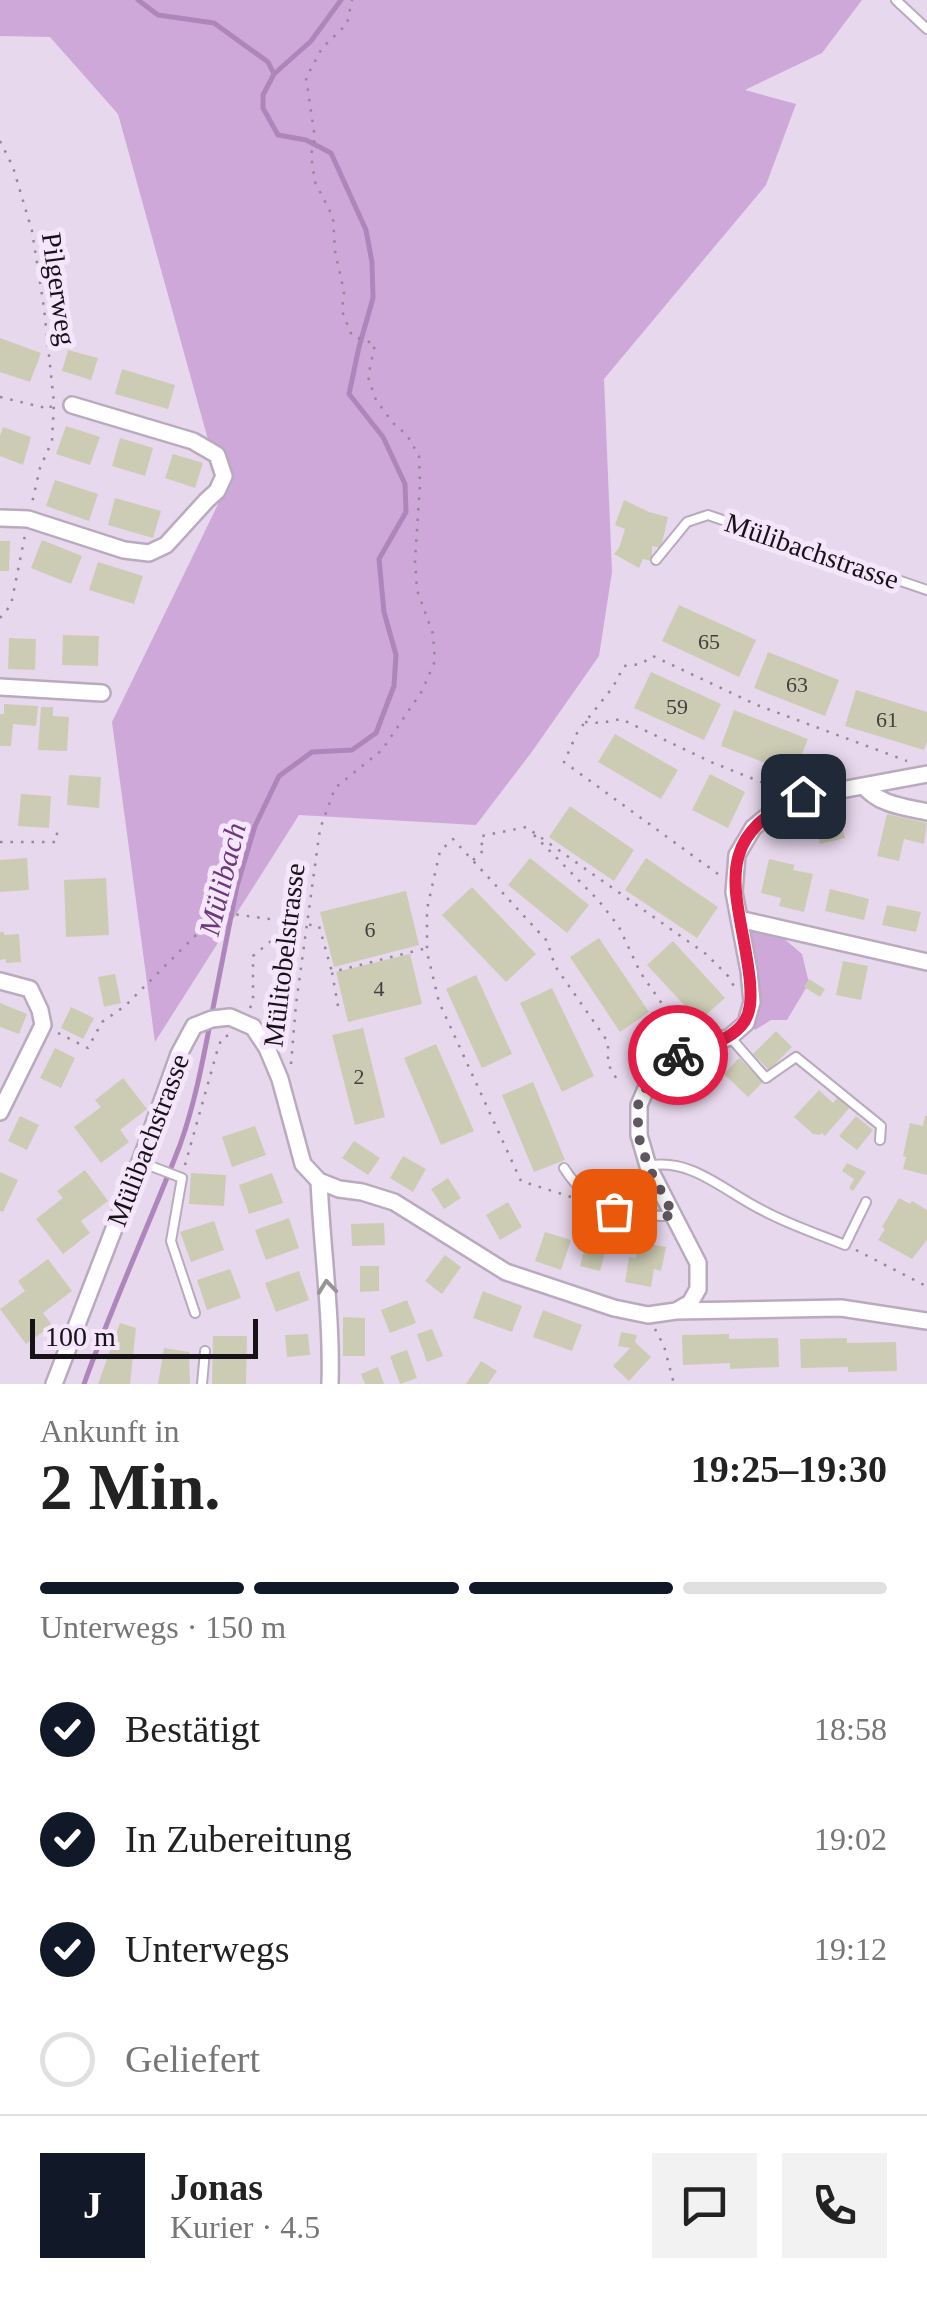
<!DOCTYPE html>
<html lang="de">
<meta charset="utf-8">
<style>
body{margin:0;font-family:Georgia,serif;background:#f2f2f2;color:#222;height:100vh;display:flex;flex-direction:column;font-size:38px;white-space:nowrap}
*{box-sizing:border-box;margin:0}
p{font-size:32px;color:#767676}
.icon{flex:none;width:55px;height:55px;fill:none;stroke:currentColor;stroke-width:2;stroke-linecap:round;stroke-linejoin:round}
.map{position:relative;height:1384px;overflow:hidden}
.side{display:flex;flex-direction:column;background:#fff;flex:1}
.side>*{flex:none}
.scale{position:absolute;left:30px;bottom:25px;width:228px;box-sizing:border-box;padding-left:10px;border:5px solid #171118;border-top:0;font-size:28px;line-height:35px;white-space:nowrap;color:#171118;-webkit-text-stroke:8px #f6e6fb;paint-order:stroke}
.pin{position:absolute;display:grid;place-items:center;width:85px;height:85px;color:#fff;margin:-42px;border-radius:20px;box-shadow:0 5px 15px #0006}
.courier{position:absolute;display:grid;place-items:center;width:100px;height:100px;margin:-50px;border:8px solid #e11d48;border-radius:50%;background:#fff;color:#222;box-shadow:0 2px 12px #0007}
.summary em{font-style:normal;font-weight:600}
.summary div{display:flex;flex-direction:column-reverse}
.summary{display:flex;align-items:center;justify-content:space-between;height:170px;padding:0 40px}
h1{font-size:65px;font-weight:600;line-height:75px}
.bar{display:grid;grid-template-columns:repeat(4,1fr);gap:15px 10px;align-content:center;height:120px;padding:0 40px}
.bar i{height:12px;border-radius:8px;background:#e0e0e0}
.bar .current{background:#111827}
.bar p{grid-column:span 4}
.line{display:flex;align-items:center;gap:25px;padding:0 40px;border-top:2px solid #e0e0e0}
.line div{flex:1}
.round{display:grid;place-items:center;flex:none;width:105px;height:105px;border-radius:0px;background:#f2f2f2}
ol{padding:0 40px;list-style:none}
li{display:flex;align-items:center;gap:30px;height:110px}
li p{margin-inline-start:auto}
li .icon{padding:10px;border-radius:50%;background:#111827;color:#fff;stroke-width:4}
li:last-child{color:#767676}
li i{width:55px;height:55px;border:5px solid #e0e0e0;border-radius:50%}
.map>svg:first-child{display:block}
.green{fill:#cea8d9}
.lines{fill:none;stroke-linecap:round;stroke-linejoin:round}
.stream{stroke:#af86bb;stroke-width:5}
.building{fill:#ccccb4}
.lane-casing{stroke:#b9aabe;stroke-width:12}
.street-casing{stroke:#b9aabe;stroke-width:20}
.path{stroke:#948897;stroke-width:2.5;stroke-dasharray:2.5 8;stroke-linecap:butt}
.lane{stroke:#fff;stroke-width:8}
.street{stroke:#fff;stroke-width:15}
.oneway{stroke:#979497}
.done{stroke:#605763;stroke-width:10;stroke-dasharray:0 18}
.route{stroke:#e11d48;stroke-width:12}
.labels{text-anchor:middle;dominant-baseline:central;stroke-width:10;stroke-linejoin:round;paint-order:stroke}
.number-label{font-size:22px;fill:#44403f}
.street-label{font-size:28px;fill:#171118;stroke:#f6e6fb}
.water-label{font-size:30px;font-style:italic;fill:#6c397b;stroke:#f6e6fb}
</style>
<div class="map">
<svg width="927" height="1384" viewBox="0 0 927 1384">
<rect width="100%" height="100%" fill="#e8d8ed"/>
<!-- green -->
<path class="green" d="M 0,0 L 862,0 L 822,53 L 745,90 L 796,104 L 766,185 L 604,379 L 612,572 L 599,656 L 531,753 L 476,825 L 299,815 L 155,1042 L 112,722 L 223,494 L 118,114 L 50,37 L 0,36 Z
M 740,924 L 767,924 L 802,954 L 809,983 L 787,1020 L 771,1020 L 755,1030 L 746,1023 L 752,1002 Z"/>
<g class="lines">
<!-- stream -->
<path class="stream" d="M 138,0 L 158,15 L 214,23 L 268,62 L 274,74
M 212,1013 L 237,886 L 255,826 L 279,776 L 312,752 L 352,750 L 376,733 L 394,686 L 396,655 L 384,612 L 379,559 L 406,512 L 405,484 L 383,437 L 349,394 L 359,347 L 373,298 L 372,262 L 366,230 L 331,153 L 306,140 L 278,135 L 263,108 L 263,95 L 274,74 L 311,41 L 341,0
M 84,1384 C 113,1303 149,1225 180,1145 C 194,1106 202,1065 210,1024"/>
</g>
<!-- building -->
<path class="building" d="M 0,338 L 41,353 L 30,382 L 0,372 Z
M 68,350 L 98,358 L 91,380 L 62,371 Z
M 122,369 L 175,385 L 168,409 L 115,394 Z
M 66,426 L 100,437 L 90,465 L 56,454 Z
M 3,427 L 31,437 L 23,465 L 0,456 L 0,436 Z
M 120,438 L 153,448 L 145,476 L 112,466 Z
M 173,454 L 203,463 L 195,488 L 165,478 Z
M 55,480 L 98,494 L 89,521 L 46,506 Z
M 115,498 L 161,511 L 153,538 L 108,525 Z
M 624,500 L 649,512 L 668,517 L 661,548 L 652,546 L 652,561 L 643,559 L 639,568 L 614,554 L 619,548 L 625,529 L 615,525 Z
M 42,540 L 82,556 L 71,584 L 31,568 Z
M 0,541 L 10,541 L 9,571 L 0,571 Z
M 98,562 L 143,576 L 134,604 L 89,590 Z
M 679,605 L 756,640 L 739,677 L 662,641 Z
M 63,635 L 99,636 L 98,666 L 62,665 Z
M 9,638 L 36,639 L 35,670 L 8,669 Z
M 768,652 L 839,680 L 825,716 L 754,688 Z
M 651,672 L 721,704 L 704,740 L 634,708 Z
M 856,690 L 927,712 L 927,741 L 924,750 L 845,726 Z
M 4,704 L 38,706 L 36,726 L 13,724 L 11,746 L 0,746 L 0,714 L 4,714 Z
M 41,707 L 53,707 L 53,716 L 69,717 L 67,751 L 38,750 Z
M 734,710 L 808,739 L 794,774 L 721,746 Z
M 615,734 L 678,770 L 661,799 L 598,762 Z
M 710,774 L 745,792 L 728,828 L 692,810 Z
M 69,775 L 101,777 L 99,808 L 67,805 Z
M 21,794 L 51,796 L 49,828 L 18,826 Z
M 570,806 L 634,850 L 614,881 L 549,837 Z
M 838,810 L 845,838 L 820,844 L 813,816 Z
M 887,814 L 927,823 L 924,844 L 904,839 L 899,861 L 877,856 Z
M 27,858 L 29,890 L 0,892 L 0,860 Z
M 530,858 L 589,905 L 567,933 L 508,885 Z
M 646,858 L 718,907 L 697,938 L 625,890 Z
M 769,859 L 795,865 L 793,870 L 813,874 L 804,912 L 779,906 L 781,898 L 761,893 Z
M 106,878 L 109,935 L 66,937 L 64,880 Z
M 472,887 L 536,954 L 506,982 L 442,915 Z
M 830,889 L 869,899 L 864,920 L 825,911 Z
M 406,891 L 419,945 L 334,967 L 320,912 Z
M 887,905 L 921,912 L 916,932 L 882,925 Z
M 0,932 L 4,932 L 4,935 L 19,934 L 21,962 L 6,963 L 6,959 L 0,960 Z
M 599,938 L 649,1012 L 620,1032 L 570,957 Z
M 673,941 L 725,998 L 699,1021 L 647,965 Z
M 410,954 L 422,1004 L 348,1022 L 336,972 Z
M 843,961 L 868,966 L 861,1000 L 836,995 Z
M 115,974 L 121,1003 L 104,1007 L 98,977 Z
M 476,975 L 512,1054 L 482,1068 L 446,989 Z
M 809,979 L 825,989 L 820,997 L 804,987 Z
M 552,988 L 594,1076 L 562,1092 L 520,1003 Z
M 0,1003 L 27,1014 L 19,1034 L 0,1027 Z
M 71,1007 L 94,1018 L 83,1039 L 61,1028 Z
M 363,1028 L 385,1117 L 355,1125 L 332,1035 Z
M 776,1031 L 792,1047 L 769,1070 L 753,1054 Z
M 436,1044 L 474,1131 L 441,1145 L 404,1058 Z
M 55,1048 L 75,1058 L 61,1088 L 40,1078 Z
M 739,1058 L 763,1082 L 748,1097 L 724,1074 Z
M 123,1078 L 147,1109 L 120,1130 L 129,1142 L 101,1163 L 74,1127 L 101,1107 L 95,1100 Z
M 533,1082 L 565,1160 L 534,1172 L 502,1095 Z
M 819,1090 L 833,1103 L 840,1095 L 851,1106 L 825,1136 L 822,1133 L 820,1135 L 813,1134 L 794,1117 Z
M 20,1116 L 39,1125 L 27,1150 L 8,1141 Z
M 856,1116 L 873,1130 L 857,1150 L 839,1136 Z
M 925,1116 L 927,1116 L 927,1175 L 903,1169 L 906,1157 L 903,1156 L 910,1123 L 923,1126 Z
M 255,1126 L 266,1155 L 232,1167 L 222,1137 Z
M 354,1141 L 380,1158 L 368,1175 L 342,1158 Z
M 403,1156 L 426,1169 L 413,1192 L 390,1178 Z
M 847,1163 L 866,1172 L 853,1191 L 849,1188 L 854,1179 L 842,1171 Z
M 85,1170 L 108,1201 L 81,1221 L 90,1233 L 63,1254 L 36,1219 L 63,1198 L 57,1191 Z
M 0,1172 L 18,1180 L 3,1212 L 0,1211 Z
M 191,1173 L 226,1175 L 224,1206 L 189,1204 Z
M 272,1173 L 283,1203 L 249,1214 L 239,1185 Z
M 448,1178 L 461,1198 L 444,1209 L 431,1189 Z
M 899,1198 L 910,1204 L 912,1201 L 927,1210 L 927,1240 L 912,1259 L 878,1240 L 885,1229 L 882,1227 Z
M 508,1202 L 522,1227 L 500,1240 L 486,1215 Z
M 289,1218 L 299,1248 L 266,1260 L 255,1230 Z
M 214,1221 L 224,1250 L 191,1262 L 180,1232 Z
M 384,1223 L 385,1245 L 352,1246 L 351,1224 Z
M 590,1229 L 610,1234 L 600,1271 L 580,1266 Z
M 545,1232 L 571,1240 L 561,1270 L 535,1261 Z
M 639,1242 L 666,1247 L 661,1271 L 654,1269 L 651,1287 L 625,1282 L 629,1257 L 636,1258 Z
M 445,1255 L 461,1267 L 442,1294 L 425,1281 Z
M 48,1259 L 72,1291 L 43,1313 L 52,1325 L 26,1344 L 0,1309 L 25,1291 L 18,1281 Z
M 360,1266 L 379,1266 L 379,1291 L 360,1292 Z
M 230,1269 L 241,1298 L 207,1310 L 197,1280 Z
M 299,1271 L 309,1300 L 276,1312 L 265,1283 Z
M 483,1291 L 522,1306 L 512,1332 L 473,1318 Z
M 407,1300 L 416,1323 L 390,1333 L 381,1310 Z
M 543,1310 L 582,1325 L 572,1351 L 533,1337 Z
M 343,1317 L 365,1318 L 365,1356 L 343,1356 Z
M 120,1323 L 136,1328 L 130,1384 L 98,1384 Z
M 432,1329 L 443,1356 L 427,1362 L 417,1334 Z
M 621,1332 L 637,1335 L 635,1342 L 651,1357 L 629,1381 L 613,1366 L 630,1348 L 618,1346 Z
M 308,1334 L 310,1355 L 287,1357 L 285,1335 Z
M 729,1334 L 729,1339 L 778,1338 L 779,1367 L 730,1369 L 730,1363 L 683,1365 L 682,1335 Z
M 213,1336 L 247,1336 L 246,1384 L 212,1384 Z
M 847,1338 L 847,1343 L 896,1342 L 897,1371 L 848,1372 L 848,1367 L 801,1368 L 800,1339 Z
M 164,1348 L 189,1352 L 190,1384 L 158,1384 Z
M 407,1350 L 417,1378 L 400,1384 L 390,1356 Z
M 481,1361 L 497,1371 L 488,1384 L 466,1384 Z
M 378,1367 L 384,1384 L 365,1384 L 361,1374 Z"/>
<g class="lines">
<defs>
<path id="lane" d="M 896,0 L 927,29
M 656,560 L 687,522 L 708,515 L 927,590
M 730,1037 L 766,1078 L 796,1057 L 881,1126 L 880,1140
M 140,1162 L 182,1178 L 171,1241 L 195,1313
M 648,1166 C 692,1157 726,1193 764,1211 C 790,1225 818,1234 845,1245 L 866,1202
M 564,1168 C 592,1212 625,1216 674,1216
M 202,1384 L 205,1351"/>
<path id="street" d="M 0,518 L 28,519 L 124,550 L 149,553 L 166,545 L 207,500 L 217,491 L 224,476 L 217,455 L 193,441 L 72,405
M 0,687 L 102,693
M 864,786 C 879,805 905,807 927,812
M 739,919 L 927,962
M 0,981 L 30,989 L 40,1010 L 43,1025 L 0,1112
M 319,1181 C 322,1250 332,1316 330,1384
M 676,1311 L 690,1303 L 698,1289 L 698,1263 L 648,1166 L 639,1135 L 639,1105 L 652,1075 L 678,1055 L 730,1037 L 746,1023 L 752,1002 L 749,971 L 734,892 L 737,855 L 753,828 L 778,807 L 803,797 L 927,774
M 54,1384 L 146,1146 L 179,1054 L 194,1026 L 212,1019 L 230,1017 L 253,1027 L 267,1048 L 280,1079 L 303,1164 L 319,1181 L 339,1189 L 362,1192 L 394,1202 L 506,1272 L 614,1308 L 648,1315 L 676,1311 L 841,1308 L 927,1321"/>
</defs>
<!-- lane casing -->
<use href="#lane" class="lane-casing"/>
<!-- street casing -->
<use href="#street" class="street-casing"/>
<!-- path -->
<path class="path" d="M 0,141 L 13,167 L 32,231 L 44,308 L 54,403 L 52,441 L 40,468 L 32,503
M 0,397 L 50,409 L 52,403
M 0,618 L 11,605 L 25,535
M 585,722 L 601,723 L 621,719 L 711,762 L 771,786 L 773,792
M 534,835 L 599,901 L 619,927 L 640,972 L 669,1014 L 661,1037 L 664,1049
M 0,842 L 56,842 L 58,825
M 473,860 L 485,849 L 480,841 L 482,836 L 526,827 L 706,954 L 728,976 L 735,988
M 718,874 L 564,762 L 578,731 L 613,687 L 624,666 L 641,664 L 653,656 L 757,705 L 907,761
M 338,1006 L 332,972 L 427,948
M 250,1008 L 253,1002 L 253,956 L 283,931 L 287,922
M 58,1033 L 88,1048 L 102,1022 L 125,1006 L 219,912 L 319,926 L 332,972
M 291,1064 L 296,1004 L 320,829 L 335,788 L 382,750 L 422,691 L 435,661 L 433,634 L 417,590 L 415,560 L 420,484 L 419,456 L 407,435 L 393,423 L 376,400 L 368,377 L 375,344 L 352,336 L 342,311 L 344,292 L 335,251 L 333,217 L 315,182 L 311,155 L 315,138 L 306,78 L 322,48 L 347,24 L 352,0
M 185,1165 L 218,1048 L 222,1038 L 231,1034
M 571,1197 L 521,1181 L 439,1002 L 427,952 L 427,909 L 440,851 L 453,839 L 547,941 L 555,966 L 608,1042 L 608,1064 L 619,1083
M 856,1250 L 926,1286 L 927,1284
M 655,1329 L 664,1346 L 674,1384"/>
<!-- lane -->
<use href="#lane" class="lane"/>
<!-- street -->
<use href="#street" class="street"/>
</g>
<!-- one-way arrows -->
<defs><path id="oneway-chevron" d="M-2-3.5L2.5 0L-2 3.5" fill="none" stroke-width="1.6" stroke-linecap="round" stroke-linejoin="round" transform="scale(2.5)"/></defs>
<use class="oneway" href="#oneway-chevron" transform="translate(327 1287) rotate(-96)"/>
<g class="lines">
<!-- done -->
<path class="done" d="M 614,1211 L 640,1216 L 674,1216 L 648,1166 L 638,1135 L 638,1105 L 652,1075 L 678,1055"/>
<!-- route -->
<path class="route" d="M 678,1055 C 699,1048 726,1043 741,1026 C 752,1014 751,997 750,982 C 742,899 702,840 803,796"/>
</g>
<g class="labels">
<!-- number labels -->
<g class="number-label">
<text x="709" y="641">65</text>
<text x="797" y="684">63</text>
<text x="677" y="706">59</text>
<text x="887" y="719">61</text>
<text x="370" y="929">6</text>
<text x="379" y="988">4</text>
<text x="359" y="1076">2</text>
</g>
<!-- street labels -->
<g class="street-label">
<text transform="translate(59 289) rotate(82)">Pilgerweg</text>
<text transform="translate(812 551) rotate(19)">Mülibachstrasse</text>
<text transform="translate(284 955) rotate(-83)">Mülitobelstrasse</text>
<text transform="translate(148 1140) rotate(-69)">Mülibachstrasse</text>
</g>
<!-- water labels -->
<g class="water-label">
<text transform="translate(222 879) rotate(-76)">Mülibach</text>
</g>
</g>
</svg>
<div class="scale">100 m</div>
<div class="pin" style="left:614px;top:1211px;background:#ea580c"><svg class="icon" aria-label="bag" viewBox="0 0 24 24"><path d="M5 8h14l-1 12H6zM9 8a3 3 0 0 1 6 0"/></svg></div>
<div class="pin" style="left:803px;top:796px;background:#1f2937"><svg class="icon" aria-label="home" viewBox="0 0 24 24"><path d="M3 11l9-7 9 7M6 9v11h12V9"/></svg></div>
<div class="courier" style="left:678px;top:1055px"><svg class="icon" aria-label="bike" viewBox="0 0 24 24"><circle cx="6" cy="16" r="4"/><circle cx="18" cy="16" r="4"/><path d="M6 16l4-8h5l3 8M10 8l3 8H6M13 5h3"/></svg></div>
</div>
<section class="side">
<div class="summary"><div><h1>2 Min.</h1><p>Ankunft in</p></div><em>19:25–19:30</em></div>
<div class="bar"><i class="current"></i><i class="current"></i><i class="current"></i><i></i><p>Unterwegs · 150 m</p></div>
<ol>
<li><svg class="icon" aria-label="check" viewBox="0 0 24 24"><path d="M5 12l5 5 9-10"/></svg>Bestätigt<p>18:58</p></li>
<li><svg class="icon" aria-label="check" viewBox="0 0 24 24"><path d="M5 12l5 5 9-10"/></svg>In Zubereitung<p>19:02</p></li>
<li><svg class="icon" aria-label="check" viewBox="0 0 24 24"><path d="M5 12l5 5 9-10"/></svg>Unterwegs<p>19:12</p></li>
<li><i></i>Geliefert</li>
</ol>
<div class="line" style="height:180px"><b class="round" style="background:#111827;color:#fff">J</b><div><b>Jonas</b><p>Kurier · 4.5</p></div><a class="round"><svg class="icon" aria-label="chat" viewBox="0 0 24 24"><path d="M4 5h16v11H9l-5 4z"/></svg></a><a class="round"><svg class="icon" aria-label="phone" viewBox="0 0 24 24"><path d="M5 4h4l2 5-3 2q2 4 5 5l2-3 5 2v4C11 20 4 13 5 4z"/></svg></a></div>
</section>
